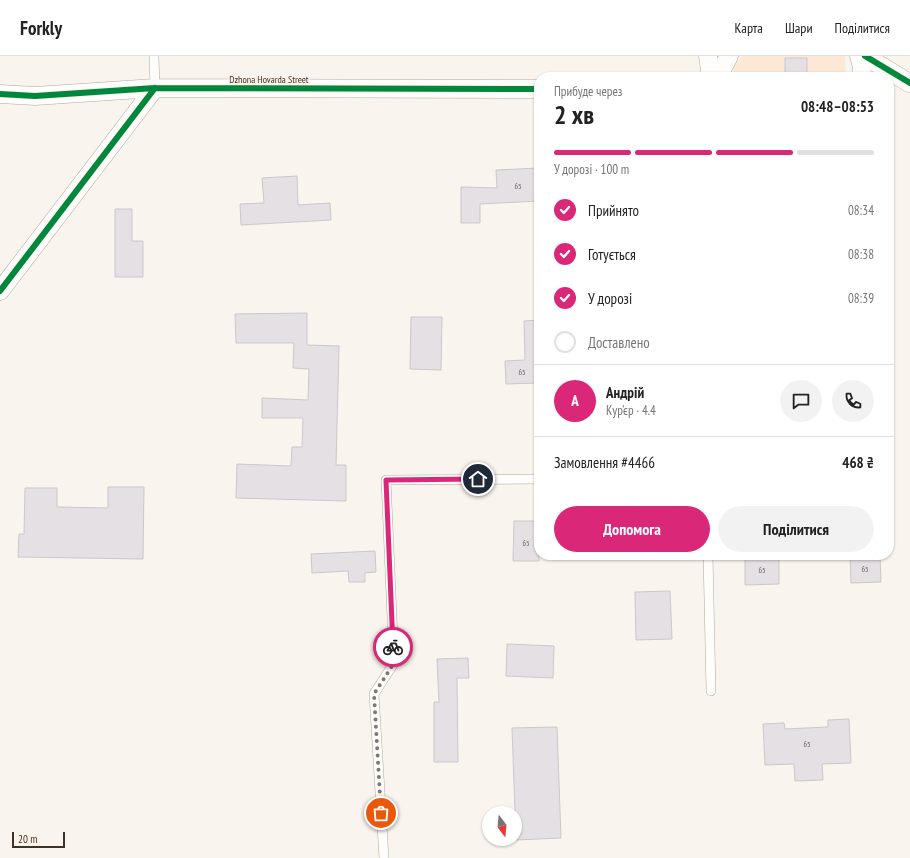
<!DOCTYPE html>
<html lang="uk">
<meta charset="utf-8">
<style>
body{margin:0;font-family:"PT Sans Narrow",sans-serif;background:#f2f2f2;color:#222;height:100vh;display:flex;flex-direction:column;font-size:15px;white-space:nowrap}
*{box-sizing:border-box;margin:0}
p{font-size:13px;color:#767676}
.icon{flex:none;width:22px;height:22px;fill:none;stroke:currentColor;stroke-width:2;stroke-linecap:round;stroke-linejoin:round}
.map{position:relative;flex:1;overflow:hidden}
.panel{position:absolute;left:534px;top:16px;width:360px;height:488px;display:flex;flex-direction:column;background:#fff;border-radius:16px;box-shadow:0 1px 3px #0004}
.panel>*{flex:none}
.needle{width:26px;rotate:164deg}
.fabs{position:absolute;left:482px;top:750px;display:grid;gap:8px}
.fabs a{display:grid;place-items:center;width:40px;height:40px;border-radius:50%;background:#fff;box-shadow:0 1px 3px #0004;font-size:20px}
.scale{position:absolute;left:12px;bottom:10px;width:53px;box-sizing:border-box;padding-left:4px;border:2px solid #3e3329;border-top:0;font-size:11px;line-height:14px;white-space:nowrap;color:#3e3329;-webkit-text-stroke:3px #fff3e9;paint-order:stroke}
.pin{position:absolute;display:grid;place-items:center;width:34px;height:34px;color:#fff;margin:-17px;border:2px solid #fff;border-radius:50%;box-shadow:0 1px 4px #0007}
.courier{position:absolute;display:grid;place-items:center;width:40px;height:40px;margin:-20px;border:3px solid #db2777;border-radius:50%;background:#fff;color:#222;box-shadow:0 1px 5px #0007}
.headline em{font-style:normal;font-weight:700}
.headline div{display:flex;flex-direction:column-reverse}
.headline{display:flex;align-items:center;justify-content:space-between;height:68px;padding:0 20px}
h1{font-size:26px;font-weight:700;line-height:30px}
.bar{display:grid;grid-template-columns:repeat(4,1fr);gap:6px 4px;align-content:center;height:48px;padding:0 20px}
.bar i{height:5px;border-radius:3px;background:#e0e0e0}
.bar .current{background:#db2777}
.bar p{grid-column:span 4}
.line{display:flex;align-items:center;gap:10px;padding:0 20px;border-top:1px solid #e0e0e0}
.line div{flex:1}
.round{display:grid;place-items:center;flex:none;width:42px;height:42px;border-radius:21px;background:#f2f2f2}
ol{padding:0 20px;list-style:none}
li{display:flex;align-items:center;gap:12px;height:44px}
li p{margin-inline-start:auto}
li .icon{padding:4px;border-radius:50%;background:#db2777;color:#fff;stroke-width:4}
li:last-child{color:#767676}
li i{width:22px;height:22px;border:2px solid #e0e0e0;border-radius:50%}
.primary-button{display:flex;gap:8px;margin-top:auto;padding:8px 20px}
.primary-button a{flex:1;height:46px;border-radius:24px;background:#db2777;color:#fff;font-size:16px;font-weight:700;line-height:46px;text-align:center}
.primary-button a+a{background:#f2f2f2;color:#222}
header{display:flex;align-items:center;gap:24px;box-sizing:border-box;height:56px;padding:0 20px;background:#fff;border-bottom:1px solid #e0e0e0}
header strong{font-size:19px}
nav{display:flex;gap:22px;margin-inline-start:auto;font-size:14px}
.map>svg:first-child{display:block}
.green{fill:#fce8d6}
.building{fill:#e5e0e3;stroke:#cbc7ca}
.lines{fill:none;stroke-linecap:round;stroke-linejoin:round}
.lane-casing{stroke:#b0a8a1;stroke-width:10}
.street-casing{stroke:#b0a8a1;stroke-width:19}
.lane{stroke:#fefdfc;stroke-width:9}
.street{stroke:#fefdfc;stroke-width:18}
.cycleway-casing{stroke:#fff3e9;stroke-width:8}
.cycleway{stroke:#00873e;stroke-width:6}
.done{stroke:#80776e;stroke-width:4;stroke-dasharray:0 7.2}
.route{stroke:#db2777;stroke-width:5}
.labels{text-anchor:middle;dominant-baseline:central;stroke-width:3;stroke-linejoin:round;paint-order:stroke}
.number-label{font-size:8px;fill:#6a615a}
.street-label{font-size:10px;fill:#3e3329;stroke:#fff3e9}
</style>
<header>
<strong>Forkly</strong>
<nav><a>Карта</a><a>Шари</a><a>Поділитися</a></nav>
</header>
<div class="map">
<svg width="910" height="802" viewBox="0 0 910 802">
<rect width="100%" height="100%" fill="#faf4ee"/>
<!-- green -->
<path class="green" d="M 742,0 L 845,0 L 846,21 L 733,21 L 734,10 Z"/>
<!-- building -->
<path class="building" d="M 785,2 L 807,2 L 807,21 L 785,21 Z
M 539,112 L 539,145 L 480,148 L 480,167 L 461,167 L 461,131 L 497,132 L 496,114 Z
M 297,120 L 298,149 L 330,147 L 331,164 L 241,169 L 240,148 L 264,147 L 262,122 Z
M 115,153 L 132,153 L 132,185 L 143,185 L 143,221 L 115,221 Z
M 307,257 L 307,289 L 339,290 L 336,409 L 346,409 L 346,445 L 236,442 L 237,408 L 291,410 L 292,391 L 302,391 L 303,362 L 262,362 L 262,342 L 308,344 L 309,313 L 293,312 L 294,287 L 236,287 L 235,258 Z
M 411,261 L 442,261 L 441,314 L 410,313 Z
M 539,264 L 539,327 L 506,328 L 505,305 L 525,304 L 524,265 Z
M 108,431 L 144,431 L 143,503 L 18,501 L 19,478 L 24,478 L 25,432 L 57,432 L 57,451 L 108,452 Z
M 514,465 L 539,465 L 539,505 L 513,505 Z
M 375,495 L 376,516 L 365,517 L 365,526 L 349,526 L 348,515 L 312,517 L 311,498 Z
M 745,499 L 779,499 L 779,528 L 745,529 Z
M 850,499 L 880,499 L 881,526 L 851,527 Z
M 670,535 L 672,583 L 636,584 L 635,536 Z
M 507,588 L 554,590 L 553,622 L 506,620 Z
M 468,602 L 469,622 L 457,622 L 458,706 L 434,706 L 434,646 L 439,646 L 437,603 Z
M 849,663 L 851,707 L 822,708 L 823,724 L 795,725 L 794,708 L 765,709 L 763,668 L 784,667 L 785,673 L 828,671 L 828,664 Z
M 557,671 L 561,782 L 516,784 L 512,672 Z"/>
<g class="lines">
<defs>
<path id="lane" d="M 154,0 L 155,32
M 708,499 L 711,635
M 384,802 L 374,638 L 394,607 L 386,424 L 539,423"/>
<path id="street" d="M 708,0 L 711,21
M 859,0 L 862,11 L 861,21
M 865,0 L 909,27
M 718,21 L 729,0
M 0,38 L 35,40 L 155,32 L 539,33
M 0,235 L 155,32"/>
</defs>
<!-- lane casing -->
<use href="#lane" class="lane-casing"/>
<!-- street casing -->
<use href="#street" class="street-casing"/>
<!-- lane -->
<use href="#lane" class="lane"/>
<!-- street -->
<use href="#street" class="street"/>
<defs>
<path id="cycleway" d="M 865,0 L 910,27
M 0,38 L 35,40 L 155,32 L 539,33
M 0,235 L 155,32"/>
</defs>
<!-- cycleway casing -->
<use href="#cycleway" class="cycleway-casing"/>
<!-- cycleway -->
<use href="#cycleway" class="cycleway"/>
</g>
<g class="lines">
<!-- done -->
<path class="done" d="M 381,757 L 374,638 L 394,607 L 393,591"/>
<!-- route -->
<path class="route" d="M 393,591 L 386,424 L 478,423"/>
</g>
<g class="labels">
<!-- number labels -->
<g class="number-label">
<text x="518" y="130">65</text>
<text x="522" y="316">65</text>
<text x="526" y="487">65</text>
<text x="865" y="513">65</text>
<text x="762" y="514">65</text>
<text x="807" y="688">65</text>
</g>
<!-- street labels -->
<g class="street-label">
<text x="269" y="23">Dzhona Hovarda Street</text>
</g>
</g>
</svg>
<div class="fabs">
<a><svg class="needle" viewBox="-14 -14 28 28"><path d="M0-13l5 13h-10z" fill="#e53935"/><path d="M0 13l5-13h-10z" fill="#767676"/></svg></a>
</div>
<div class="scale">20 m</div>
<div class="pin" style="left:381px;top:757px;background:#ea580c"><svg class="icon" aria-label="bag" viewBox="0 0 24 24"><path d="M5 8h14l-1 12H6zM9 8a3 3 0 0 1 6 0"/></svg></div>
<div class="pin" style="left:478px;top:423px;background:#1f2937"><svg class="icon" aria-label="home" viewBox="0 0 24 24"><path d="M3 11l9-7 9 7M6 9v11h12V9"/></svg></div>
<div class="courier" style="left:393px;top:591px"><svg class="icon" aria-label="bike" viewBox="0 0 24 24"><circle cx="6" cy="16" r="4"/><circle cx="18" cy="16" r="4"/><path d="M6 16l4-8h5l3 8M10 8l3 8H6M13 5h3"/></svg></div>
<section class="panel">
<div class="headline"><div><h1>2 хв</h1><p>Прибуде через</p></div><em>08:48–08:53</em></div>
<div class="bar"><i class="current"></i><i class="current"></i><i class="current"></i><i></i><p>У дорозі · 100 m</p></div>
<ol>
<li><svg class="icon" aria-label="check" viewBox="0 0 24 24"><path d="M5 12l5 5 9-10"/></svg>Прийнято<p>08:34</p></li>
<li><svg class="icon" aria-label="check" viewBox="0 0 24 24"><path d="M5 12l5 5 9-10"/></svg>Готується<p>08:38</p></li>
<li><svg class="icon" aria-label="check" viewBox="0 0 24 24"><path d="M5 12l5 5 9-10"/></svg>У дорозі<p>08:39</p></li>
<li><i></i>Доставлено</li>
</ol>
<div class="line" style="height:72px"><b class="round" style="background:#db2777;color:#fff">А</b><div><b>Андрій</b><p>Кур’єр · 4.4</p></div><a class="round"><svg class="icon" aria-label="chat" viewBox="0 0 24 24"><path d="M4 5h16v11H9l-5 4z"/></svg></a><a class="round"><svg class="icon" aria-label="phone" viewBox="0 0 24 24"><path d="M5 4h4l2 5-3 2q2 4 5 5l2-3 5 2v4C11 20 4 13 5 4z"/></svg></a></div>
<div class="line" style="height:52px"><div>Замовлення #4466</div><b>468 ₴</b></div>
<div class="primary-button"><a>Допомога</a><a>Поділитися</a></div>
</section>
</div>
